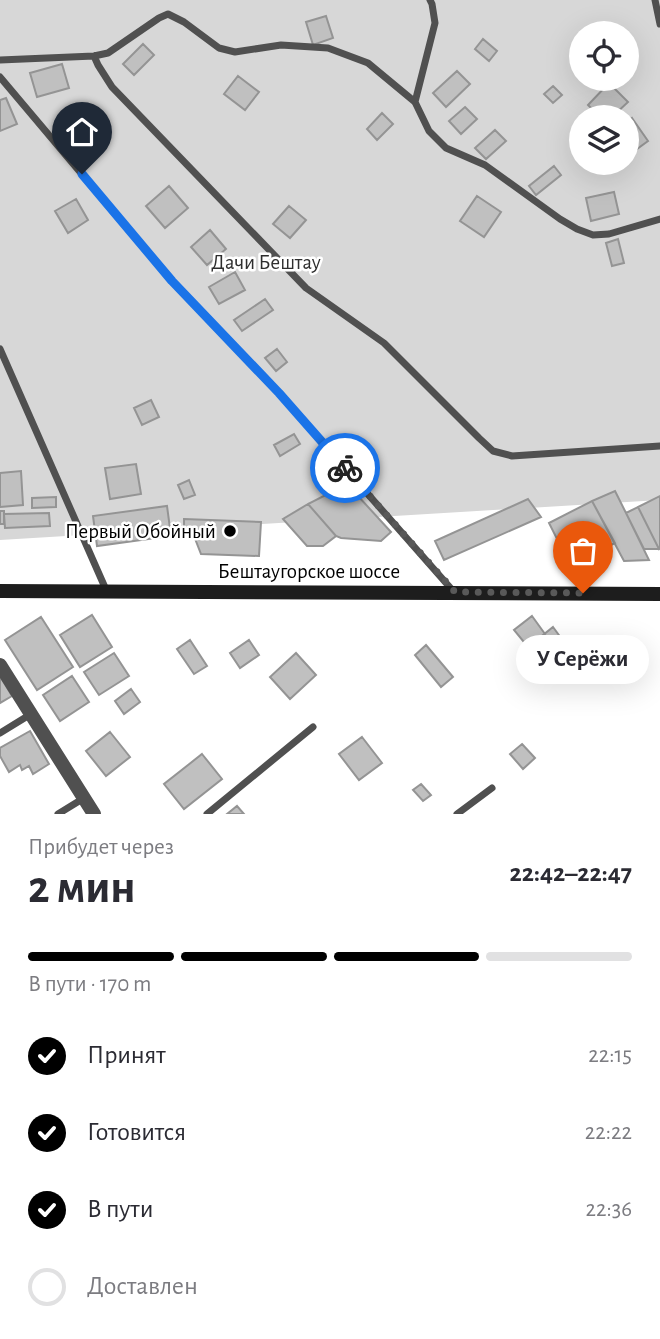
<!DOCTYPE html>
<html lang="ru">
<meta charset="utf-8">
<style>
body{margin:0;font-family:"Alegreya Sans",sans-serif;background:#f7f7f7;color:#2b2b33;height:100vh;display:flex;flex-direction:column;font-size:26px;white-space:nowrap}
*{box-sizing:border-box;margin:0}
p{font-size:23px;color:#7c7c81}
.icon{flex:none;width:38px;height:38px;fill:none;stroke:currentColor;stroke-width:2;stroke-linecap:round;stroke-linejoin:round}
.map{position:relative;height:814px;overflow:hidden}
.details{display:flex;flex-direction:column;background:#fff;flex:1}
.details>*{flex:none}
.fabs{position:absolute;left:569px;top:21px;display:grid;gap:14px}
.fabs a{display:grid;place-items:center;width:70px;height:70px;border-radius:50%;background:#fff;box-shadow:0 7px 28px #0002;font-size:35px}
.pin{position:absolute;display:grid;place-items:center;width:60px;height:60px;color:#fff;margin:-72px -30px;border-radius:50% 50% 50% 0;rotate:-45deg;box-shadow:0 0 7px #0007}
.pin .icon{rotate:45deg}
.courier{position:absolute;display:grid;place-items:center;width:70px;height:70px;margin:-35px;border:5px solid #1a73e8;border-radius:50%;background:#fff;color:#222;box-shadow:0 2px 9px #0007}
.bubble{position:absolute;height:49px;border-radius:24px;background:#fff;box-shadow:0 7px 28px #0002;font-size:23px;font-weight:700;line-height:49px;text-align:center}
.head em{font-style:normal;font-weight:700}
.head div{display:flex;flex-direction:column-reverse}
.head{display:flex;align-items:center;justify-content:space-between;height:119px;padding:0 28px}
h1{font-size:46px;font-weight:700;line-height:52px}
.bar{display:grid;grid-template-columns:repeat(4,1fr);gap:10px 7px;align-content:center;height:84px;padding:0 28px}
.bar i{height:9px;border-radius:5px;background:#e1e1e2}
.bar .active{background:#000}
.bar p{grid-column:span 4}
ol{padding:0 28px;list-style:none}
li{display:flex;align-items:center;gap:21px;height:77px}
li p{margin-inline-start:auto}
li .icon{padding:7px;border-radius:50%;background:#000;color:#fff;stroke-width:4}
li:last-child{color:#7c7c81}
li i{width:38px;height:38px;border:4px solid #e1e1e2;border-radius:50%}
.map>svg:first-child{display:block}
.green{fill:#d7d7d7;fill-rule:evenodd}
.building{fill:#c0c0c0;stroke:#949494;stroke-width:2}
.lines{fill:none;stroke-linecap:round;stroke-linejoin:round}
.lane{stroke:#505050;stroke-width:7}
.street{stroke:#505050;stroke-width:14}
.secondary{stroke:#1d1d1d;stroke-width:14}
.done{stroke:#595959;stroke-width:7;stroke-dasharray:0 12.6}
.route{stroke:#1a73e8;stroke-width:9}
.poi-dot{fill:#000;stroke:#fff;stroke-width:2.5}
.labels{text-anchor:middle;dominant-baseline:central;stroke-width:5;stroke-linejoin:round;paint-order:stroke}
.park-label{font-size:21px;fill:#2e2e2e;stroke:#fff}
.poi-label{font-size:21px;fill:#000;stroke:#fff;text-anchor:end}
.street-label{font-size:21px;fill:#000;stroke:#fff}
</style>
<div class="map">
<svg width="660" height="814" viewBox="0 0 660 814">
<rect width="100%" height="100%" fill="#fff"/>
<!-- green -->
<path class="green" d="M 0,0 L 660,0 L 660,500 L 0,540 ZM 581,33 L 626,33 L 626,79 L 581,79 ZM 581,117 L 626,117 L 626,163 L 581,163 Z"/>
<!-- building -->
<path class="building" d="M 326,16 L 333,38 L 313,45 L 306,22 Z
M 483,39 L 497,51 L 489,61 L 475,49 Z
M 143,44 L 154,55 L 134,75 L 123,64 Z
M 62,64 L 69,88 L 37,97 L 30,73 Z
M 457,71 L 470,84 L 446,107 L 433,93 Z
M 238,76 L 259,92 L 245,110 L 224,94 Z
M 609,83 L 628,102 L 612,117 L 600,117 L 588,105 Z
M 553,86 L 562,95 L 553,103 L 544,94 Z
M 6,98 L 17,124 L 0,131 L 0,100 Z
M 465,107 L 477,119 L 461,134 L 449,121 Z
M 382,113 L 393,124 L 377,140 L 367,129 Z
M 632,118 L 648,141 L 626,157 L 626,122 Z
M 495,130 L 506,141 L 486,159 L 475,148 Z
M 554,166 L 561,175 L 536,195 L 529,186 Z
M 169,186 L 188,208 L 165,228 L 146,206 Z
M 614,192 L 619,214 L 591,221 L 586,198 Z
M 477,196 L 501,212 L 484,237 L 460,221 Z
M 76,199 L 88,220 L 68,233 L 55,211 Z
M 289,206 L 306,220 L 290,238 L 273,224 Z
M 210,230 L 226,249 L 207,265 L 191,247 Z
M 618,239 L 624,263 L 612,266 L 606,243 Z
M 235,272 L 245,290 L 219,304 L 209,287 Z
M 265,299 L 273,310 L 242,331 L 234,320 Z
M 277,349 L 287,362 L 276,371 L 265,358 Z
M 151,400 L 159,417 L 142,425 L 134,408 Z
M 294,434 L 300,444 L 280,456 L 274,445 Z
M 136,464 L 141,494 L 110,499 L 105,468 Z
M 21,471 L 23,505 L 0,507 L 0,473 Z
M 189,480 L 195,495 L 184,499 L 178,485 Z
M 347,484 L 391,532 L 381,541 L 341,538 L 336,536 L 308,504 Z
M 615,491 L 626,513 L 649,560 L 624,561 L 592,501 Z
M 660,496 L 660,548 L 659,549 L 638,507 Z
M 56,497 L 56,507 L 32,508 L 32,498 Z
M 528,499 L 541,517 L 444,560 L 435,541 Z
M 592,501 L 615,543 L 593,554 L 582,533 L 560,545 L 549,523 Z
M 308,504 L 336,536 L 323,546 L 307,546 L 283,519 Z
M 167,506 L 171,536 L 97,546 L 93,516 Z
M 638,507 L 659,549 L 644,549 L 626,513 Z
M 0,511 L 4,511 L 4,524 L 0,524 Z
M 49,513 L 50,526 L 5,528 L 4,514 Z
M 184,519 L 261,522 L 259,556 L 201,554 L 192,531 L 184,530 Z
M 92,615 L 112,647 L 80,667 L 60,635 Z
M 532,616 L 545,634 L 528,647 L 514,630 Z
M 41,617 L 73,667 L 37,690 L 5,640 Z
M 553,627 L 564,642 L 543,659 L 532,644 Z
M 190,640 L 207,666 L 194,674 L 177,649 Z
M 249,640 L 259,655 L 240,668 L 230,653 Z
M 426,645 L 453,677 L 441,687 L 415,655 Z
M 114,653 L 129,676 L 99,695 L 84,672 Z
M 296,653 L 316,675 L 290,699 L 270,677 Z
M 0,676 L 12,696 L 0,703 Z
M 72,676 L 89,702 L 60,721 L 43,695 Z
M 131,689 L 140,702 L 124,714 L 115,701 Z
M 30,731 L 49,764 L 33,774 L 29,766 L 22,770 L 20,765 L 9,772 L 0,756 L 0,748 Z
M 110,732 L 130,757 L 106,776 L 86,751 Z
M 362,737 L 382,763 L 359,780 L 339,754 Z
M 522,744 L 535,758 L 523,769 L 510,754 Z
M 202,754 L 222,779 L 184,809 L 164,784 Z
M 421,784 L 431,795 L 423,801 L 413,790 Z
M 237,806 L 244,814 L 227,814 Z"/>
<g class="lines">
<!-- lane -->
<path class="lane" d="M 655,0 L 660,24
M 94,56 L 98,65 L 112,87 L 306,288 L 384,343 L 479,438 L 493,451 L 512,456 L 660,446
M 0,60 L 94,56 L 108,53 L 159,18 L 168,14 L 184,22 L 219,48 L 235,52 L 281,45 L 328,48 L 368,63 L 415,102 L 429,131 L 446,148 L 485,165 L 560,219 L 577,229 L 593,235 L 609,234 L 660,219
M 0,77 L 172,281 L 279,393 L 454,592
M 415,102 L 435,23 L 432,4 L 430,0
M 0,349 L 107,592
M 0,733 L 31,714
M 58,814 L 84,798
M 207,814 L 313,727
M 457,814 L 492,788"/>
<!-- street -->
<path class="street" d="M 0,665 L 94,814"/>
<!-- secondary -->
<path class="secondary" d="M 0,591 L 660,594"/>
</g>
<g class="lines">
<!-- done -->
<path class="done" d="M 345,468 L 455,592 L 583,593"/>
<!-- route -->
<path class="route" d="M 82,174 L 172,281 L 279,393 L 345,468"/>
</g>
<!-- markers -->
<circle class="poi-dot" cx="230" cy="531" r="7"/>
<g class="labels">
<!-- park labels -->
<g class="park-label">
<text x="266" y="262">Дачи Бештау</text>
</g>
<!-- poi labels -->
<g class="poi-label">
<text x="216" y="531">Первый Обойный</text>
</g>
<!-- street labels -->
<g class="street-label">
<text x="309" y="571">Бештаугорское шоссе</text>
</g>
</g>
</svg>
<div class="fabs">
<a><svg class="icon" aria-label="locate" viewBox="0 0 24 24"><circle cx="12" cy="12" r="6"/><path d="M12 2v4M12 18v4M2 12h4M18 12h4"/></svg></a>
<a><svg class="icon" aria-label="layers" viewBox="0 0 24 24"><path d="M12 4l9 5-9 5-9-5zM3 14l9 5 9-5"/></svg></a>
</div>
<div class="pin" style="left:583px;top:593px;background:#ea580c"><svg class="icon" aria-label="bag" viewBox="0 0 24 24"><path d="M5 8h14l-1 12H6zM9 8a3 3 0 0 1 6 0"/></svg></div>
<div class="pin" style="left:82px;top:174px;background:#1f2937"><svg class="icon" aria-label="home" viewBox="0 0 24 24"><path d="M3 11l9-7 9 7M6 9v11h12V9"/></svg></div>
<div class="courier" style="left:345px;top:468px"><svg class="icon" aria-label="bike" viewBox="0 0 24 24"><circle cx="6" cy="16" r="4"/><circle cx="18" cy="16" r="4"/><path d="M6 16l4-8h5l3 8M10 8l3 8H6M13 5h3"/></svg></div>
<div class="bubble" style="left:516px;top:635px;width:133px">У Серёжи</div>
</div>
<section class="details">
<div class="head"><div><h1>2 мин</h1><p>Прибудет через</p></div><em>22:42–22:47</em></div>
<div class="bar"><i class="active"></i><i class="active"></i><i class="active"></i><i></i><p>В пути · 170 m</p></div>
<ol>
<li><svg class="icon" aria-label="check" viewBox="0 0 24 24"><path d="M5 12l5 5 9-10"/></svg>Принят<p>22:15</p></li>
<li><svg class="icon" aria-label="check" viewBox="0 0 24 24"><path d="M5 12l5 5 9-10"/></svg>Готовится<p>22:22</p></li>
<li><svg class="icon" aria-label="check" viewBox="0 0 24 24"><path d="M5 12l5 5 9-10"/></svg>В пути<p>22:36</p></li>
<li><i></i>Доставлен</li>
</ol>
</section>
